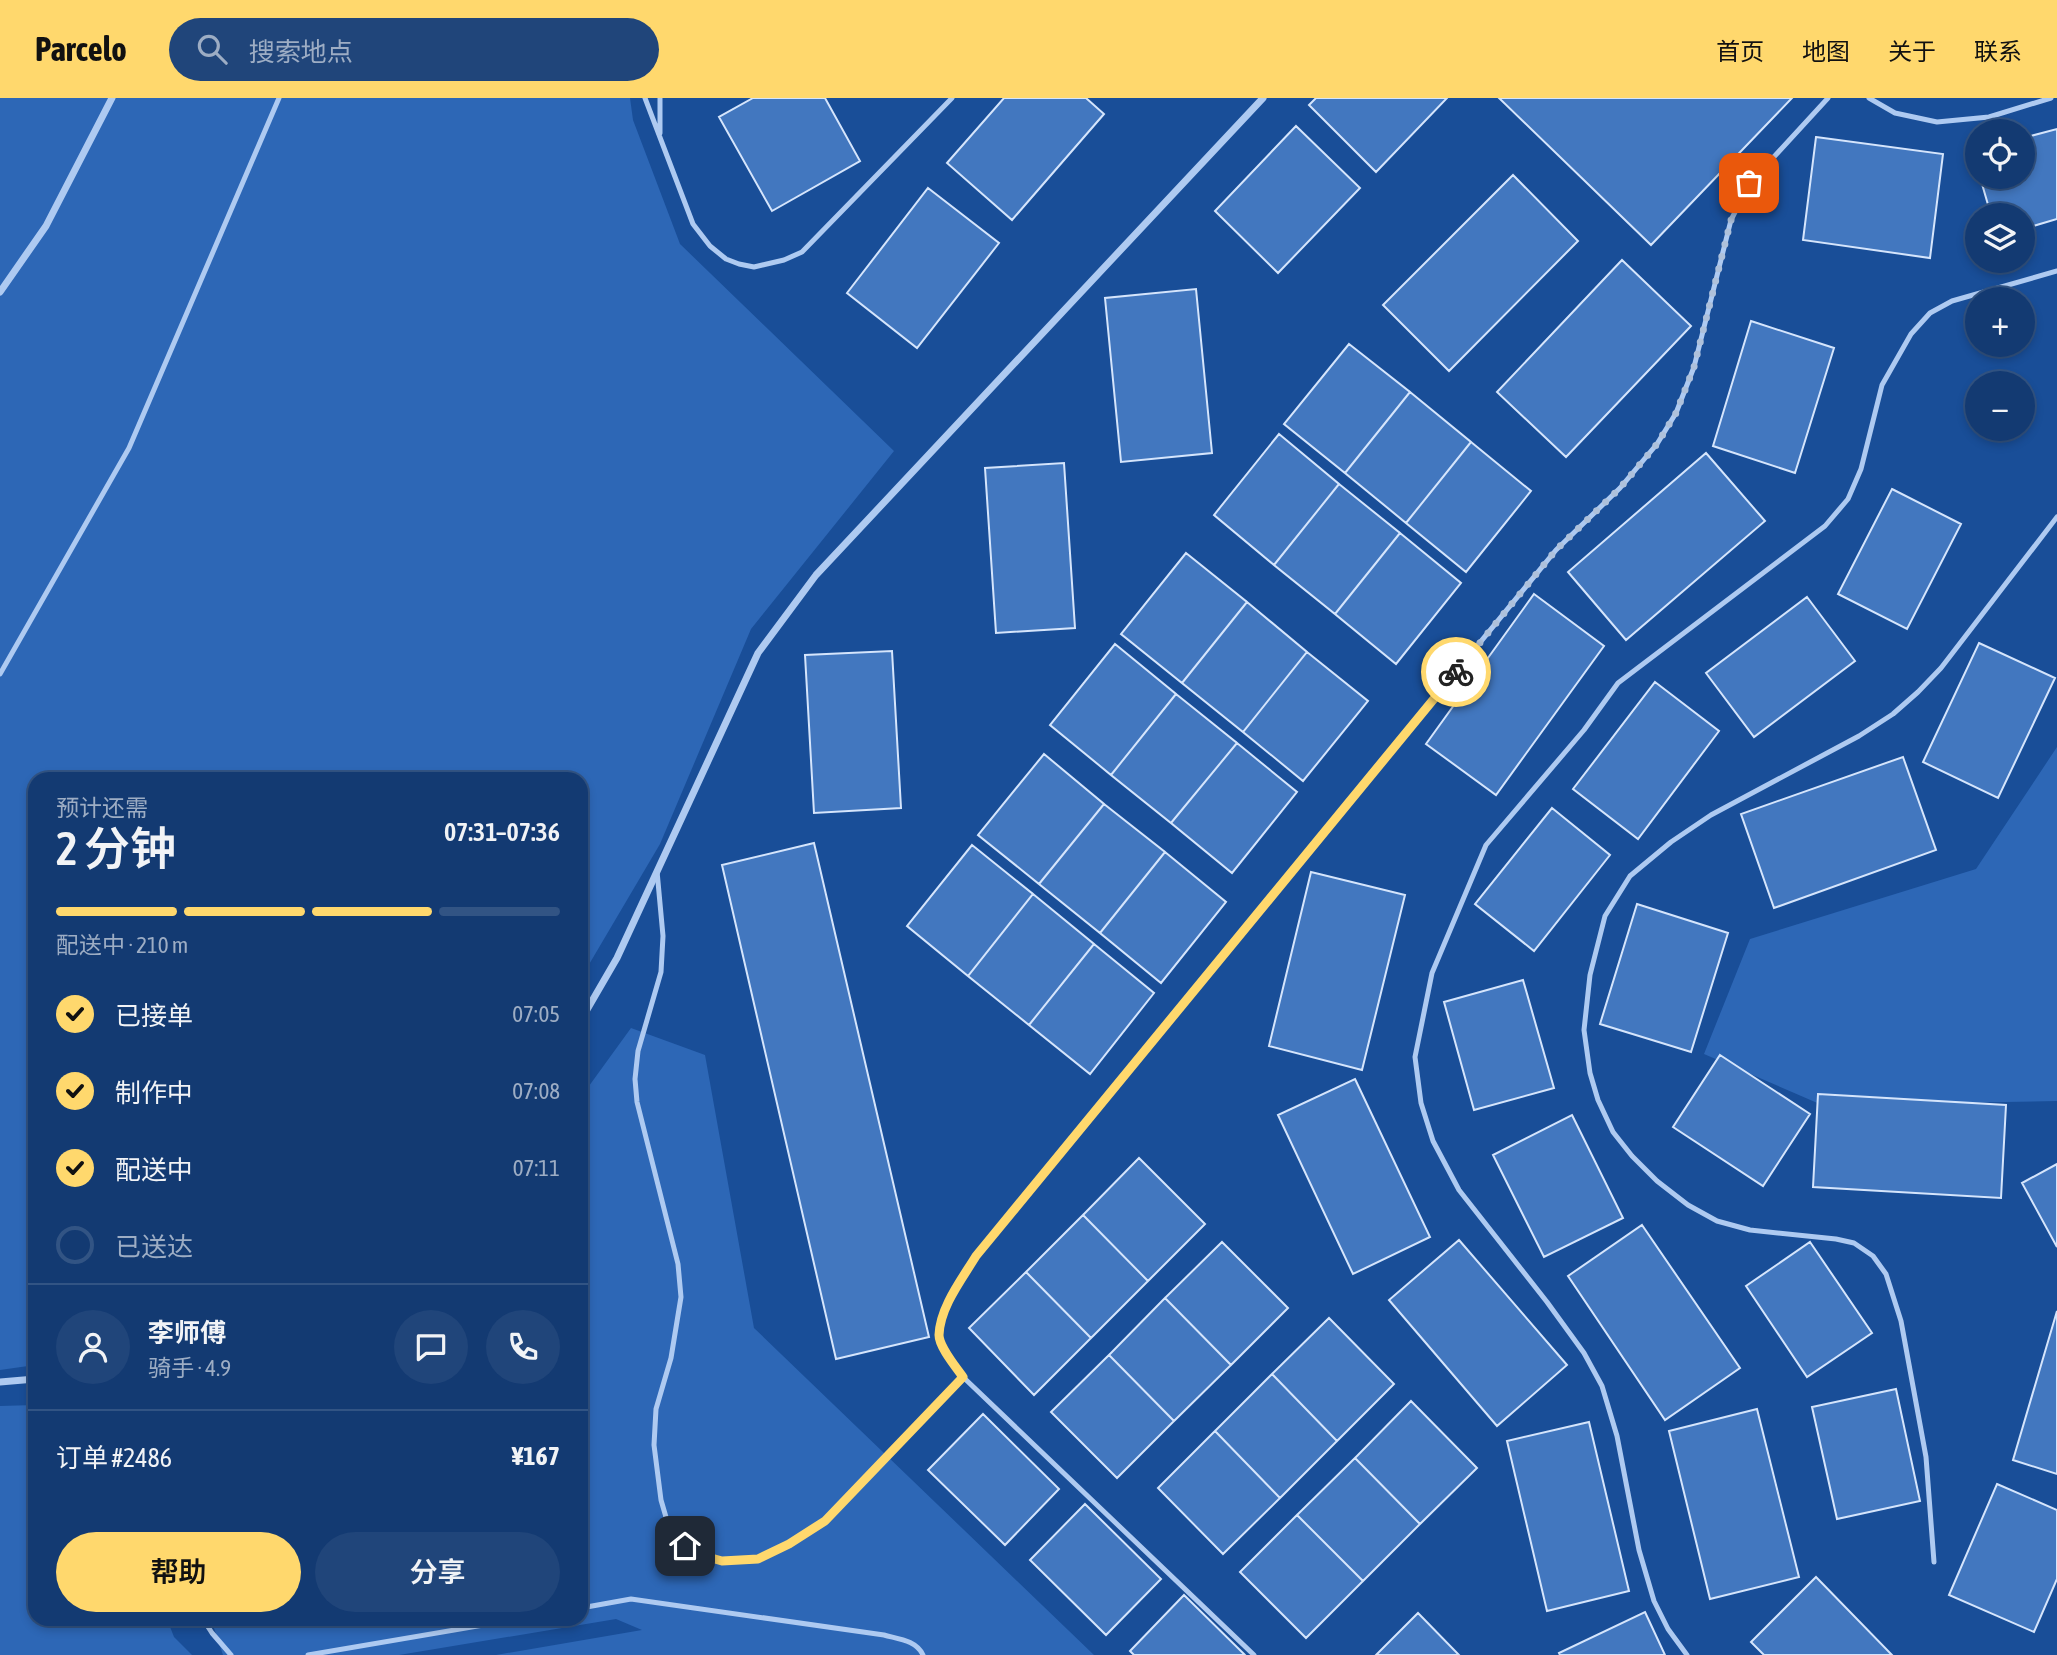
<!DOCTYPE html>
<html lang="zh">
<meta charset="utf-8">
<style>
body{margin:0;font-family:"Asap Condensed","Noto Sans SC",sans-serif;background:#20457a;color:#f1f3f6;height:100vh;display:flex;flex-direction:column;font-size:26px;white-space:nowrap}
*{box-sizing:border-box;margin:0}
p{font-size:23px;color:#9dadc4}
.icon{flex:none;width:38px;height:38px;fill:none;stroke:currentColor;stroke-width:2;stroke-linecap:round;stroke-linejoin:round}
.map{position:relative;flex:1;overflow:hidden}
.details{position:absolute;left:28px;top:674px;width:560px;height:854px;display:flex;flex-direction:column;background:#133a72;border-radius:21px;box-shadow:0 4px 10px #0003,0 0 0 2px #325484}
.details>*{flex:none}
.buttons{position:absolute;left:1965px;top:21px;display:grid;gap:14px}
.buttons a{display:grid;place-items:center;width:70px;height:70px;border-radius:50%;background:#133a72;box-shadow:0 4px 10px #0003,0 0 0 2px #325484;font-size:35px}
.pin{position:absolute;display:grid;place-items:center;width:60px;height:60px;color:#fff;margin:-30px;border-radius:14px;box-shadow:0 4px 10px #0006}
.courier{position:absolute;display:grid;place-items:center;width:70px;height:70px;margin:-35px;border:5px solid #ffd86d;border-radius:50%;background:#fff;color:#222;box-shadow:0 2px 9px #0007}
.overview em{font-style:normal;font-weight:600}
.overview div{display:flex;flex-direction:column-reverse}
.overview{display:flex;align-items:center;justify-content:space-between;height:119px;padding:0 28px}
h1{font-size:46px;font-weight:600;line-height:52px}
.bar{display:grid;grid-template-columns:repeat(4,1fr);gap:10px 7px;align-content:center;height:84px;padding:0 28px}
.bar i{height:9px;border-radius:5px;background:#325484}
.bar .current{background:#ffd86d}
.bar p{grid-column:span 4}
.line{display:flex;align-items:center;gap:18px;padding:0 28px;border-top:2px solid #325484}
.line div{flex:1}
.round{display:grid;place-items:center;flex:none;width:74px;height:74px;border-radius:37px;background:#20457a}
ol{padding:0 28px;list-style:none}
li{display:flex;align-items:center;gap:21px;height:77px}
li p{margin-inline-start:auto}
li .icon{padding:7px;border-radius:50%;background:#ffd86d;color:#111;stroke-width:4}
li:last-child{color:#9dadc4}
li i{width:38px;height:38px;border:4px solid #325484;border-radius:50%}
.action{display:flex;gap:14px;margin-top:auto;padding:14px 28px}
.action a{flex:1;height:80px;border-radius:42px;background:#ffd86d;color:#111;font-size:28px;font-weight:600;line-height:80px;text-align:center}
.action a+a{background:#20457a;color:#f1f3f6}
header{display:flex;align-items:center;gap:42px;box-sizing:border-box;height:98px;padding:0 35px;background:#ffd86d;color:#111}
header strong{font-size:33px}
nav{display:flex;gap:38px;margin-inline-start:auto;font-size:24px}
.search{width:490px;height:63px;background:#20457a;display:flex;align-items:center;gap:18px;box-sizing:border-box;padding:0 24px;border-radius:38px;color:#9dadc4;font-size:26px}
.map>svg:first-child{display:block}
.green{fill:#2d67b6}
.building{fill:#4277bf;stroke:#d5e5fc;stroke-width:2}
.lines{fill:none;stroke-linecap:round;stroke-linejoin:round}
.lane{stroke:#aecaf1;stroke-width:5}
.street{stroke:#aecaf1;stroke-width:7}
.done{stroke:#aec1db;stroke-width:7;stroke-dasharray:0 12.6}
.route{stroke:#ffd86d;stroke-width:9}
</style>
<header>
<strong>Parcelo</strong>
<div class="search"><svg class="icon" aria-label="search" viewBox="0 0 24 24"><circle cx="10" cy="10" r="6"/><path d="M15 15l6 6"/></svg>搜索地点</div>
<nav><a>首页</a><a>地图</a><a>关于</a><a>联系</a></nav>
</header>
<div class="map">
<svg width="2057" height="1557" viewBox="0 0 2057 1557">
<rect width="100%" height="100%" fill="#194e98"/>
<!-- green -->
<path class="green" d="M 0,0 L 630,0 L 633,22 L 680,146 L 894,353 L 751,531 L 660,746 L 581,880 L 581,681 L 35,681 L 35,1267 L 0,1272 Z
M 2057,649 L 2057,1003 L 1822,1007 L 1704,956 L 1750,841 L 1976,771 Z
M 631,930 L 705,957 L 754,1230 L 1094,1557 L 496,1557 L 642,1532 L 616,1521 L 399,1557 L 223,1557 L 211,1521 L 581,1521 L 581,999 Z
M 35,1307 L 35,1521 L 167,1521 L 174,1539 L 192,1557 L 0,1557 L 0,1308 Z"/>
<!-- building -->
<path class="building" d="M 753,0 L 825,0 L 860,63 L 772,113 L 719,19 Z
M 1004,0 L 1086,0 L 1104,16 L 1012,122 L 947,65 Z
M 1316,0 L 1447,0 L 1376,74 L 1309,7 Z
M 1499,0 L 1792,0 L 1651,147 Z
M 1296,28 L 1360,90 L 1278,175 L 1215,113 Z
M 2057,31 L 2057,121 L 2023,131 L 2023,117 L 1991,117 L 1980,79 L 2023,79 L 2023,40 Z
M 1816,39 L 1943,56 L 1930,160 L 1803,142 Z
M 1513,77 L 1578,143 L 1449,273 L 1383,207 Z
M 928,90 L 999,145 L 917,250 L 847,195 Z
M 1622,162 L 1691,228 L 1566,359 L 1497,294 Z
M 1196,191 L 1212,355 L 1121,364 L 1105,200 Z
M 1751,223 L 1834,250 L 1795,375 L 1713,348 Z
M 1349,246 L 1410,294 L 1345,375 L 1284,326 Z
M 1410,294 L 1471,344 L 1406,425 L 1345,375 Z
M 1279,336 L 1339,386 L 1274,467 L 1214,417 Z
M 1471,344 L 1531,393 L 1466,474 L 1406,425 Z
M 1706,355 L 1765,423 L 1626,542 L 1568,474 Z
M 1064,365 L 1075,530 L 996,535 L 985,370 Z
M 1339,386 L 1400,435 L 1335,516 L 1274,467 Z
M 1892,391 L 1961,426 L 1907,531 L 1838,496 Z
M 1400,435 L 1461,485 L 1396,566 L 1335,516 Z
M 1186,455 L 1247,504 L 1182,585 L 1121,536 Z
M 1534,496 L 1604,548 L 1496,697 L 1426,646 Z
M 1807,499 L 1855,563 L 1754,639 L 1706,575 Z
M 1247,504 L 1307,554 L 1243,634 L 1182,585 Z
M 1979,545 L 2055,580 L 1998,700 L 1923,664 Z
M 1115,546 L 1176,596 L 1111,677 L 1050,627 Z
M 892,553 L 901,710 L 814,715 L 805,557 Z
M 1307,554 L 1368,603 L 1303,683 L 1243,634 Z
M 1655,584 L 1719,633 L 1638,741 L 1573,691 Z
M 1176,596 L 1237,645 L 1171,725 L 1111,677 Z
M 1237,645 L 1297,694 L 1232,775 L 1171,725 Z
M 1044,656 L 1104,706 L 1039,786 L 978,737 Z
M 1903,659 L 1936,752 L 1774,810 L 1741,716 Z
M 1104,706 L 1165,754 L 1100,835 L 1039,786 Z
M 1552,710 L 1610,757 L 1534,853 L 1475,806 Z
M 814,745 L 929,1239 L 836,1261 L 722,767 Z
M 972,747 L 1033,796 L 968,878 L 907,828 Z
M 1165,754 L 1226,804 L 1161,885 L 1100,835 Z
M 1311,774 L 1405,797 L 1362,972 L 1269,948 Z
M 1033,796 L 1094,846 L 1029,927 L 968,878 Z
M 1637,806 L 1728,835 L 1691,954 L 1600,926 Z
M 1094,846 L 1154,895 L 1090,976 L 1029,927 Z
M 1523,882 L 1554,990 L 1474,1012 L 1444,904 Z
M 1720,957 L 1810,1016 L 1763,1088 L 1673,1029 Z
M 1355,981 L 1430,1139 L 1353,1176 L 1278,1017 Z
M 1818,996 L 2006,1007 L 2001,1100 L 1813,1089 Z
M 1572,1017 L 1623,1120 L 1544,1159 L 1493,1057 Z
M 1139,1060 L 1205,1126 L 1148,1183 L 1083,1117 Z
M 2057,1066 L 2057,1149 L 2022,1085 Z
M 1083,1117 L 1148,1183 L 1091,1240 L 1026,1174 Z
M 1642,1127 L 1740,1270 L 1665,1322 L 1568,1178 Z
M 1459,1142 L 1567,1267 L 1497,1328 L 1389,1202 Z
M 1222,1144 L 1288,1210 L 1231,1267 L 1165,1200 Z
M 1810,1144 L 1872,1235 L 1807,1279 L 1746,1188 Z
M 1026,1174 L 1091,1240 L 1034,1297 L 969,1230 Z
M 1165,1200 L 1231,1267 L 1174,1323 L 1109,1257 Z
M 2057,1213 L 2057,1376 L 2013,1362 Z
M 1329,1220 L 1394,1286 L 1337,1343 L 1272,1276 Z
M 1109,1257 L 1174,1323 L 1117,1380 L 1051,1314 Z
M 1272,1276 L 1337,1343 L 1280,1400 L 1215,1333 Z
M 1896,1291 L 1920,1403 L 1837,1421 L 1812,1309 Z
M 1411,1303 L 1477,1370 L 1420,1426 L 1355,1360 Z
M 1757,1311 L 1799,1479 L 1710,1501 L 1669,1333 Z
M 983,1316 L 1059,1391 L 1005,1447 L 928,1372 Z
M 1589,1324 L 1629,1493 L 1547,1513 L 1507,1343 Z
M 1215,1333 L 1280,1400 L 1223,1456 L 1158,1390 Z
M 1355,1360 L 1420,1426 L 1363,1483 L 1297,1417 Z
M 1997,1386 L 2057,1412 L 2057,1481 L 2034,1534 L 1949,1497 Z
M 1085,1406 L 1161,1481 L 1106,1537 L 1030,1462 Z
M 1297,1417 L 1363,1483 L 1306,1540 L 1240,1474 Z
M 1816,1479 L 1892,1557 L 1764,1557 L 1751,1544 Z
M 1184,1497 L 1245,1557 L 1134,1557 L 1130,1553 Z
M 1645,1514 L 1665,1557 L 1560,1557 L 1559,1555 Z
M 1418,1515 L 1459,1557 L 1376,1557 Z"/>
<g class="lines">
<!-- lane -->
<path class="lane" d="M 645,0 L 693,126 L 710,148 L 726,161 L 739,166 L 754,169 L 784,162 L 802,154 L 952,0
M 660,0 L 660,35
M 1869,0 L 1895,15 L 1937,24 L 1989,19 L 2051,0
M 0,576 L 129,350 L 279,0
M 657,773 L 663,838 L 661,874 L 638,953 L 635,981 L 637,1004 L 678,1166 L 681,1199 L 671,1260 L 656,1311 L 654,1347 L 661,1402 L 668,1426 L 685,1448 L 704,1458 L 722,1463 L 758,1461 L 789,1446 L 825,1423 L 963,1279 L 1254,1557
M 963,1279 C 956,1269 939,1249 939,1237 C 940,1209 962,1181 976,1158 L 1556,452 L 1620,390 L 1657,346 L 1676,315 L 1694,269 L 1731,122 L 1750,85 L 1828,0
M 1934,1464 L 1926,1359 L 1901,1223 L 1886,1176 L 1873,1158 L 1854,1145 L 1836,1141 L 1750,1132 L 1717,1123 L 1688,1107 L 1657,1083 L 1632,1058 L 1613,1034 L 1598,1002 L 1590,975 L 1584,932 L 1590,877 L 1605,818 L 1630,778 L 1671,744 L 1711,717 L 1859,638 L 1893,616 L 1918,594 L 1941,570 L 2057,419
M 581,1510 L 631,1501 L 884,1537 C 898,1541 916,1542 923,1557
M 203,1521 L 212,1535 L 231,1557
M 308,1557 L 519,1521
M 1687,1557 L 1668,1531 L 1654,1503 L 1639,1452 L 1617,1338 L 1602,1288 L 1584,1255 L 1547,1204 L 1459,1092 L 1433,1043 L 1421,1005 L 1415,959 L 1432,875 L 1486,747 L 1584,632 L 1618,585 L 1825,428 L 1848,401 L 1861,371 L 1882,287 L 1911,236 L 1930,215 L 1952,203 L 2057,173"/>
<!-- street -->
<path class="street" d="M 0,194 L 46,128 L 112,0
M 581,922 L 617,860 L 758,555 L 816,477 L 1263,0
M 0,1284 L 35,1281"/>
</g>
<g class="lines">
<!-- done -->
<path class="done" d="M 1456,574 L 1556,452 L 1620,390 L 1657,346 L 1676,315 L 1694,269 L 1731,122 L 1749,85"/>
<!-- route -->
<path class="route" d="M 685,1448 L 704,1458 L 722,1463 L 758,1461 L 789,1446 L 825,1423 L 963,1279 C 956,1269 939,1249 939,1237 C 940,1209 962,1181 976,1158 L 1456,574"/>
</g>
</svg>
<div class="buttons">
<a><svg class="icon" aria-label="locate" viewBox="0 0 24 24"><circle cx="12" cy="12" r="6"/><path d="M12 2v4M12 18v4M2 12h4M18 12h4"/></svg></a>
<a><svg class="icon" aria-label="layers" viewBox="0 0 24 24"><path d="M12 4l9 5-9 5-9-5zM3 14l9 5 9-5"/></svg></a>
<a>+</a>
<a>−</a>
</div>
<div class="pin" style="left:1749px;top:85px;background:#ea580c"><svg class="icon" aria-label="bag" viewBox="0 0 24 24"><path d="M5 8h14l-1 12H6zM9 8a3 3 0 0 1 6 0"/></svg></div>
<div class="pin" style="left:685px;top:1448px;background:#1f2937"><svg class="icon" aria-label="home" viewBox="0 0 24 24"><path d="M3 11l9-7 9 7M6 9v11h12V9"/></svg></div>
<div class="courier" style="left:1456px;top:574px"><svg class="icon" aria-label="bike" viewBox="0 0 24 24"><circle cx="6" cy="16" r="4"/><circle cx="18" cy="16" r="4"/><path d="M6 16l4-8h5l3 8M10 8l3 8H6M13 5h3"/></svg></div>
<section class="details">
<div class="overview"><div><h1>2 分钟</h1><p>预计还需</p></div><em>07:31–07:36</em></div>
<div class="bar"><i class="current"></i><i class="current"></i><i class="current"></i><i></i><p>配送中 · 210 m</p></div>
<ol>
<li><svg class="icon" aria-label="check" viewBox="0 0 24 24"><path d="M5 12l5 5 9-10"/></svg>已接单<p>07:05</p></li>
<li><svg class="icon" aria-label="check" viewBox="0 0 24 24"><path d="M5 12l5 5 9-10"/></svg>制作中<p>07:08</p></li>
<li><svg class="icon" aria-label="check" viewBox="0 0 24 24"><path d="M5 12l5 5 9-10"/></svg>配送中<p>07:11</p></li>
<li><i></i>已送达</li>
</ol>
<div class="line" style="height:126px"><a class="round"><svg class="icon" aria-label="person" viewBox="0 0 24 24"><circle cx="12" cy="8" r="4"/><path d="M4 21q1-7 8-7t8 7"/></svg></a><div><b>李师傅</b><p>骑手 · 4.9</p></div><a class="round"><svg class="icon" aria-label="chat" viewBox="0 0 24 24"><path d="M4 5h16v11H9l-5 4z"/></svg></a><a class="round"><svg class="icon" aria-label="phone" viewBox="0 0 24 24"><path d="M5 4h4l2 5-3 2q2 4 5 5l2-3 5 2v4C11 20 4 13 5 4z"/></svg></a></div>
<div class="line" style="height:91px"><div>订单 #2486</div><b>¥167</b></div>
<div class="action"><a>帮助</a><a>分享</a></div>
</section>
</div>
